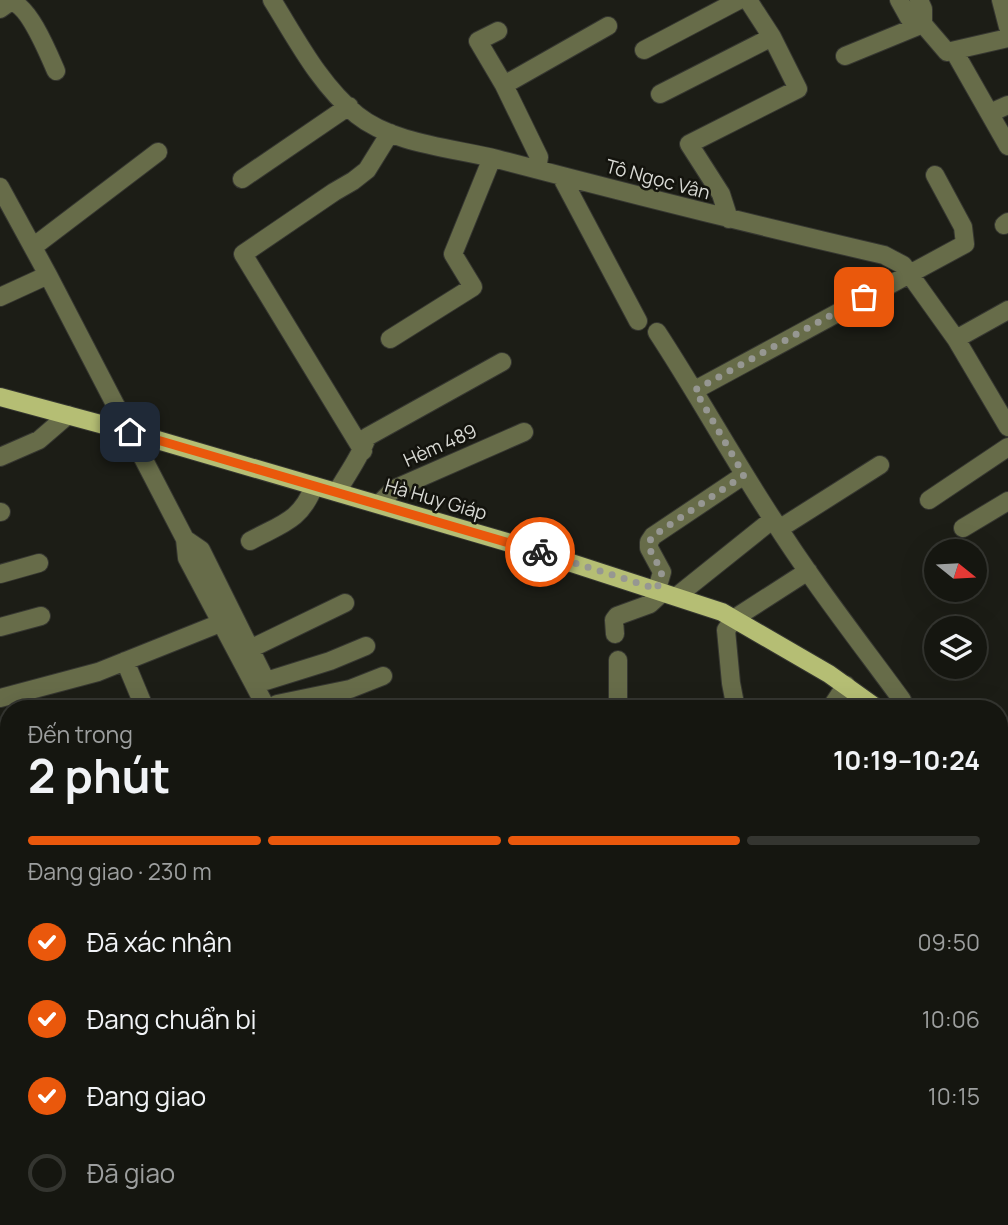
<!DOCTYPE html>
<html lang="vi">
<meta charset="utf-8">
<style>
body{margin:0;font-family:Manrope,sans-serif;background:#1e1f19;color:#f1f3f6;height:100vh;display:flex;flex-direction:column;font-size:26px;white-space:nowrap}
*{box-sizing:border-box;margin:0}
p{font-size:23px;color:#9d9f9f}
.icon{flex:none;width:38px;height:38px;fill:none;stroke:currentColor;stroke-width:2;stroke-linecap:round;stroke-linejoin:round}
.map{position:relative;flex:1;overflow:hidden}
.side{position:absolute;left:0px;top:700px;width:1008px;height:525px;display:flex;flex-direction:column;background:#151610;border-radius:28px 28px 0 0;box-shadow:0 7px 28px #0002,0 0 0 2px #343530}
.side>*{flex:none}
.needle{width:46px;rotate:108deg}
.fabs{position:absolute;left:924px;top:539px;display:grid;gap:14px}
.fabs a{display:grid;place-items:center;width:63px;height:63px;border-radius:50%;background:#151610;box-shadow:0 7px 28px #0002,0 0 0 2px #343530;font-size:35px}
.pin{position:absolute;display:grid;place-items:center;width:60px;height:60px;color:#fff;margin:-30px;border-radius:14px;box-shadow:0 4px 10px #0006}
.courier{position:absolute;display:grid;place-items:center;width:70px;height:70px;margin:-35px;border:5px solid #ea580c;border-radius:50%;background:#fff;color:#222;box-shadow:0 2px 9px #0007}
.summary em{font-style:normal;font-weight:700}
.summary div{display:flex;flex-direction:column-reverse}
.summary{display:flex;align-items:center;justify-content:space-between;height:119px;padding:0 28px}
h1{font-size:46px;font-weight:700;line-height:52px}
.bar{display:grid;grid-template-columns:repeat(4,1fr);gap:10px 7px;align-content:center;height:84px;padding:0 28px}
.bar i{height:9px;border-radius:5px;background:#343530}
.bar .selected{background:#ea580c}
.bar p{grid-column:span 4}
ol{padding:0 28px;list-style:none}
li{display:flex;align-items:center;gap:21px;height:77px}
li p{margin-inline-start:auto}
li .icon{padding:7px;border-radius:50%;background:#ea580c;color:#fff;stroke-width:4}
li:last-child{color:#9d9f9f}
li i{width:38px;height:38px;border:4px solid #343530;border-radius:50%}
.map>svg:first-child{display:block}
.lines{fill:none;stroke-linecap:round;stroke-linejoin:round}
.minor-casing{stroke:#363731;stroke-width:20}
.major-casing{stroke:#363731;stroke-width:20}
.minor{stroke:#676c49;stroke-width:18}
.major{stroke:#b5be74;stroke-width:18}
.done{stroke:#969792;stroke-width:7;stroke-dasharray:0 12.6}
.route{stroke:#ea580c;stroke-width:9}
.labels{text-anchor:middle;dominant-baseline:central;stroke-width:5;stroke-linejoin:round;paint-order:stroke}
.street-label{font-size:19px;fill:#d8d9d4;stroke:#13130d}
</style>
<div class="map">
<svg width="1008" height="1225" viewBox="0 0 1008 1225">
<rect width="100%" height="100%" fill="#1c1d16"/>
<g class="lines">
<defs>
<path id="minor" d="M 272,0 C 297,40 320,85 357,115 C 393,144 453,148 497,159 C 626,193 754,225 884,255 L 903,265 L 956,339 L 1008,427
M 899,0 L 909,18 L 923,24 L 947,52 L 1008,38
M 919,0 L 923,9 L 923,24
M 1001,0 L 1008,27
M 0,9 L 10,2 C 28,3 49,55 56,71
M 498,31 L 478,41 L 504,85
M 644,50 L 739,0
M 954,51 L 1008,146
M 845,56 L 923,24
M 660,94 L 772,37
M 990,113 L 1008,105
M 537,169 L 539,157 L 504,85 L 608,26
M 561,176 L 638,321
M 242,179 L 349,106
M 0,187 L 48,275 L 185,539 L 187,558 L 267,709
M 729,219 L 721,194 L 689,144 L 798,89 L 772,37 L 748,0
M 1004,225 L 1008,222
M 33,247 L 158,152
M 0,297 L 48,275
M 657,332 C 697,393 732,457 772,518 C 812,581 858,640 902,700 L 902,709
M 390,339 L 473,287 L 453,254 L 492,158
M 956,339 L 1008,310
M 695,390 L 965,244 L 963,227 L 935,175
M 363,451 L 243,254 L 334,192 L 353,181 L 367,170 L 390,133
M 0,457 L 39,440 L 68,415
M 337,492 C 347,474 361,456 367,437 L 502,362
M 929,500 L 1008,447
M 379,504 L 394,489 L 524,432
M 0,512 L 1,512
M 963,528 L 1008,501
M 779,529 L 880,465
M 185,539 L 201,550 L 264,677
M 250,541 C 281,524 301,521 314,486
M 0,574 L 39,563
M 657,589 L 662,572 L 649,548 L 649,542 L 653,536 L 744,475
M 677,596 L 772,520
M 0,627 L 41,616
M 615,634 L 614,620 L 617,616 L 650,604 L 663,592
M 250,649 L 345,603
M 125,661 L 145,709
M 266,681 L 330,661 L 366,646
M 0,698 L 98,672 L 223,622
M 277,704 L 350,689 L 383,676
M 618,709 L 618,660
M 736,709 L 731,683 L 726,630 L 735,618 L 808,571
M 830,709 L 846,685
M 0,769 L 9,768
M 0,835 L 9,833
M 999,946 L 1008,946
M 0,970 L 9,970
M 1008,1006 L 1008,1008
M 999,1044 L 1008,1042
M 999,1074 L 1008,1072
M 999,1099 L 1008,1097
M 0,1119 L 9,1114
M 999,1165 L 1008,1163
M 0,1195 L 9,1194
M 169,1216 L 170,1225
M 355,1216 L 357,1225
M 493,1216 L 495,1225
M 812,1216 L 817,1225
M 877,1216 L 879,1224 L 926,1217
M 948,1216 L 950,1225
M 184,1225 L 220,1216"/>
<path id="major" d="M 0,397 L 130,432 L 510,543 L 722,612 L 829,674 L 878,709
M 999,814 L 1008,823"/>
</defs>
<!-- minor casing -->
<use href="#minor" class="minor-casing"/>
<!-- major casing -->
<use href="#major" class="major-casing"/>
<!-- minor -->
<use href="#minor" class="minor"/>
<!-- major -->
<use href="#major" class="major"/>
</g>
<g class="lines">
<!-- done -->
<path class="done" d="M 540,552 L 657,589 L 662,572 L 649,548 L 649,542 L 653,536 L 744,475 L 695,390 L 864,297"/>
<!-- route -->
<path class="route" d="M 130,432 L 540,552"/>
</g>
<g class="labels">
<!-- street labels -->
<g class="street-label">
<text transform="translate(658 179) rotate(15)">Tô Ngọc Vân</text>
<text transform="translate(440 445) rotate(-24)">Hèm 489</text>
<text transform="translate(436 499) rotate(16)">Hà Huy Giáp</text>
</g>
</g>
</svg>
<div class="fabs">
<a><svg class="needle" viewBox="-14 -14 28 28"><path d="M0-13l5 13h-10z" fill="#e53935"/><path d="M0 13l5-13h-10z" fill="#9d9f9f"/></svg></a>
<a><svg class="icon" aria-label="layers" viewBox="0 0 24 24"><path d="M12 4l9 5-9 5-9-5zM3 14l9 5 9-5"/></svg></a>
</div>
<div class="pin" style="left:864px;top:297px;background:#ea580c"><svg class="icon" aria-label="bag" viewBox="0 0 24 24"><path d="M5 8h14l-1 12H6zM9 8a3 3 0 0 1 6 0"/></svg></div>
<div class="pin" style="left:130px;top:432px;background:#1f2937"><svg class="icon" aria-label="home" viewBox="0 0 24 24"><path d="M3 11l9-7 9 7M6 9v11h12V9"/></svg></div>
<div class="courier" style="left:540px;top:552px"><svg class="icon" aria-label="bike" viewBox="0 0 24 24"><circle cx="6" cy="16" r="4"/><circle cx="18" cy="16" r="4"/><path d="M6 16l4-8h5l3 8M10 8l3 8H6M13 5h3"/></svg></div>
<section class="side">
<div class="summary"><div><h1>2 phút</h1><p>Đến trong</p></div><em>10:19–10:24</em></div>
<div class="bar"><i class="selected"></i><i class="selected"></i><i class="selected"></i><i></i><p>Đang giao · 230 m</p></div>
<ol>
<li><svg class="icon" aria-label="check" viewBox="0 0 24 24"><path d="M5 12l5 5 9-10"/></svg>Đã xác nhận<p>09:50</p></li>
<li><svg class="icon" aria-label="check" viewBox="0 0 24 24"><path d="M5 12l5 5 9-10"/></svg>Đang chuẩn bị<p>10:06</p></li>
<li><svg class="icon" aria-label="check" viewBox="0 0 24 24"><path d="M5 12l5 5 9-10"/></svg>Đang giao<p>10:15</p></li>
<li><i></i>Đã giao</li>
</ol>
</section>
</div>
